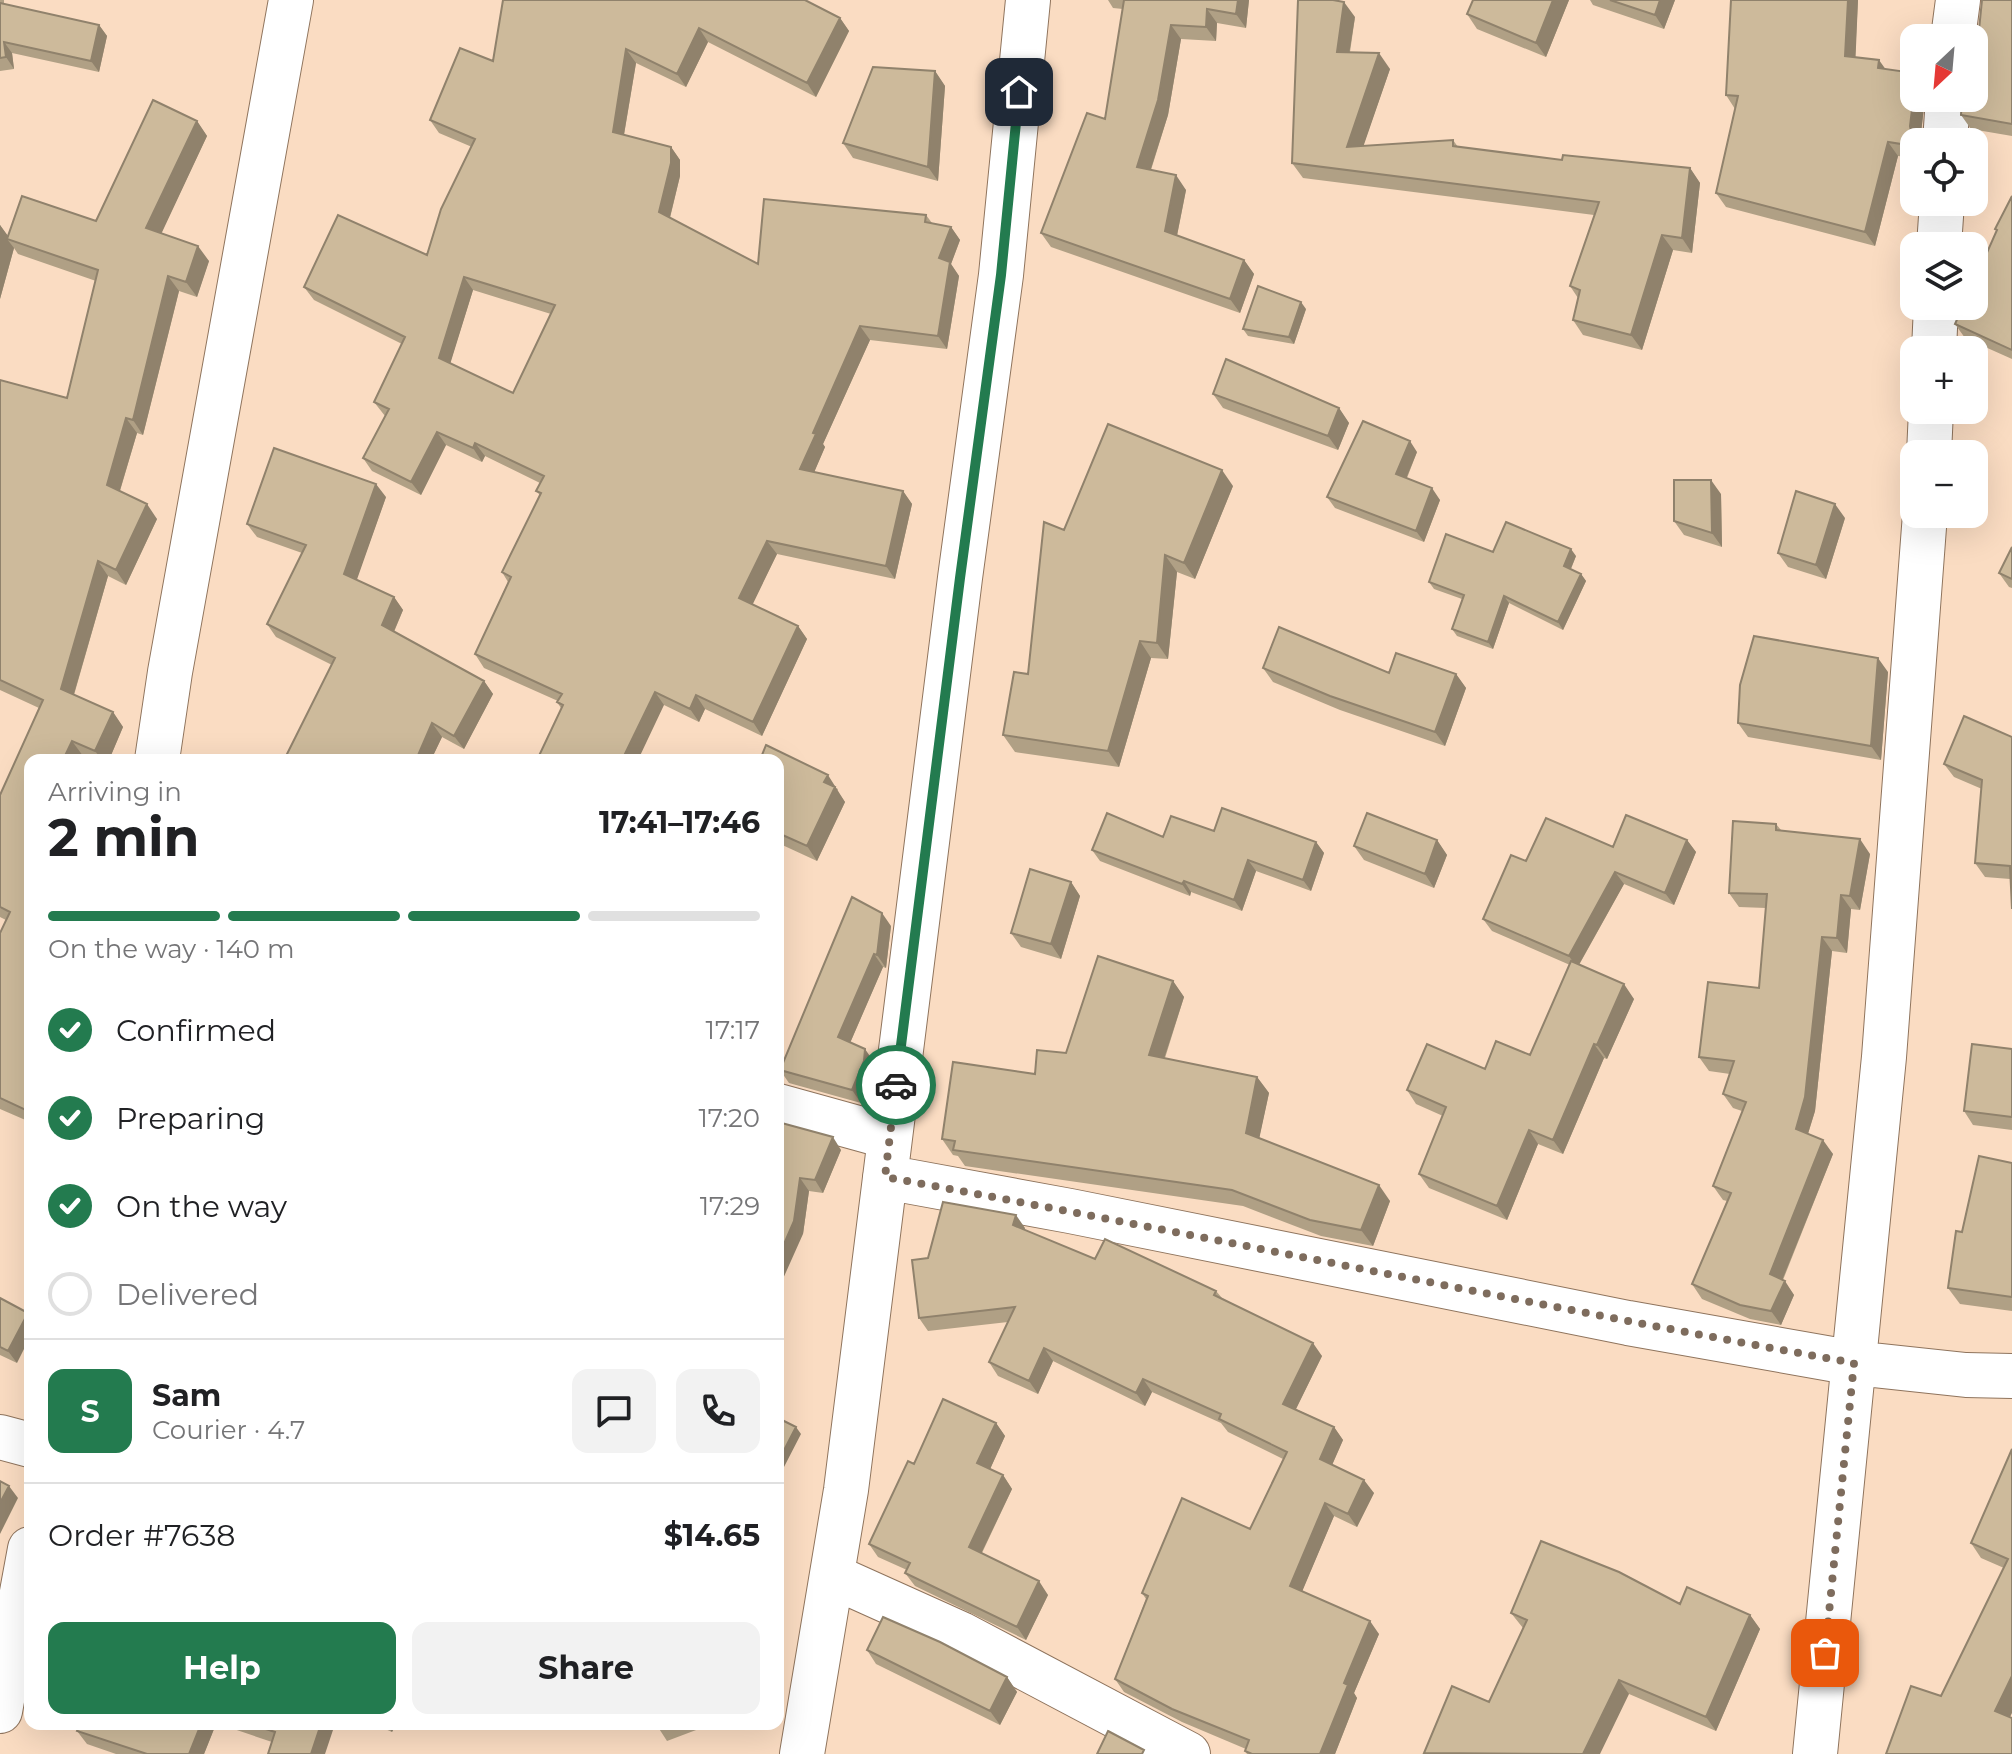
<!DOCTYPE html>
<meta charset="utf-8">
<style>
body{margin:0;font-family:Montserrat,sans-serif;background:#f2f2f2;color:#202124;height:100vh;display:flex;flex-direction:column;font-size:30px;white-space:nowrap}
*{box-sizing:border-box;margin:0}
p{font-size:26px;color:#757577}
.icon{flex:none;width:44px;height:44px;fill:none;stroke:currentColor;stroke-width:2;stroke-linecap:round;stroke-linejoin:round}
.map{position:relative;flex:1;overflow:hidden}
.sheet{position:absolute;left:24px;top:754px;width:760px;height:976px;display:flex;flex-direction:column;background:#fff;border-radius:16px;box-shadow:0 8px 32px #0002}
.sheet>*{flex:none}
.needle{width:52px;rotate:206deg}
.fabs{position:absolute;left:1900px;top:24px;display:grid;gap:16px}
.fabs a{display:grid;place-items:center;width:88px;height:88px;border-radius:16px;background:#fff;box-shadow:0 8px 32px #0002;font-size:40px}
.pin{position:absolute;display:grid;place-items:center;width:68px;height:68px;color:#fff;margin:-34px;border-radius:16px;box-shadow:0 4px 12px #0006}
.courier{position:absolute;display:grid;place-items:center;width:80px;height:80px;margin:-40px;border:6px solid #237b4f;border-radius:50%;background:#fff;color:#222;box-shadow:0 2px 10px #0007}
.summary em{font-style:normal;font-weight:700}
.summary div{display:flex;flex-direction:column-reverse}
.summary{display:flex;align-items:center;justify-content:space-between;height:136px;padding:0 24px}
h1{font-size:52px;font-weight:700;line-height:60px}
.bar{display:grid;grid-template-columns:repeat(4,1fr);gap:12px 8px;align-content:center;height:96px;padding:0 24px}
.bar i{height:10px;border-radius:6px;background:#e0e0e0}
.bar .active{background:#237b4f}
.bar p{grid-column:span 4}
.line{display:flex;align-items:center;gap:20px;padding:0 24px;border-top:2px solid #e0e0e0}
.line div{flex:1}
.round{display:grid;place-items:center;flex:none;width:84px;height:84px;border-radius:16px;background:#f2f2f2}
ol{padding:0 24px;list-style:none}
li{display:flex;align-items:center;gap:24px;height:88px}
li p{margin-inline-start:auto}
li .icon{padding:8px;border-radius:50%;background:#237b4f;color:#fff;stroke-width:4}
li:last-child{color:#757577}
li i{width:44px;height:44px;border:4px solid #e0e0e0;border-radius:50%}
.cta{display:flex;gap:16px;margin-top:auto;padding:16px 24px}
.cta a{flex:1;height:92px;border-radius:16px;background:#237b4f;color:#fff;font-size:32px;font-weight:700;line-height:92px;text-align:center}
.cta a+a{background:#f2f2f2;color:#202124}
.map>svg:first-child{display:block}
.lines{fill:none;stroke-linecap:round;stroke-linejoin:round}
.minor-casing{stroke:#8f745d;stroke-width:46}
.minor{stroke:#fff;stroke-width:44}
.wall{fill:#b0a085;fill-rule:evenodd}
.shaded-wall{fill:#90826c}
.building{fill:#cdba9b;stroke:#90826c;stroke-width:2;fill-rule:evenodd}
.done{stroke:#7e6c5d;stroke-width:8;stroke-dasharray:0 14.4}
.route{stroke:#237b4f;stroke-width:10}
</style>
<div class="map">
<svg width="2012" height="1754" viewBox="0 0 2012 1754">
<rect width="100%" height="100%" fill="#fadcc2"/>
<g class="lines">
<defs>
<path id="minor" d="M 1953,38 L 1958,0
M 1945,142 L 1948,98
M 1939,246 L 1942,202
M 1934,350 L 1936,306
M 1929,454 L 1931,410
M 157,760 L 170,672 L 291,0
M 778,1106 L 890,1137
M 885,1177 L 1070,1211 L 1628,1323 L 1854,1363 L 1966,1375 L 2012,1376
M 0,1437 L 30,1445
M 832,1576 L 961,1634 L 1188,1754
M 0,1711 L 30,1549
M 802,1754 L 846,1490 L 960,578 L 1001,275 L 1028,0
M 1815,1754 L 1884,1057 L 1925,514"/>
</defs>
<!-- minor casing -->
<use href="#minor" class="minor-casing"/>
<!-- minor -->
<use href="#minor" class="minor"/>
</g>
<!-- wall -->
<path class="wall" d="M 0,0 L 4,0 L 4,4 L 99,25 L 107,36 L 99,72 L 12,53 L 14,69 L 0,71 Z
M 503,0 L 840,18 L 849,31 L 816,97 L 708,42 L 686,87 L 636,63 L 624,135 L 671,147 L 680,160 L 680,176 L 670,218 L 758,264 L 926,215 L 932,223 L 951,227 L 960,240 L 951,264 L 959,276 L 947,349 L 870,340 L 823,444 L 825,447 L 814,472 L 903,491 L 912,504 L 895,579 L 777,554 L 752,604 L 798,626 L 807,639 L 762,736 L 705,709 L 699,722 L 664,705 L 561,708 L 557,702 L 558,701 L 484,668 L 475,654 L 508,582 L 502,572 L 540,495 L 536,491 L 540,483 L 485,456 L 482,462 L 446,445 L 421,495 L 372,471 L 363,458 L 385,416 L 374,402 L 402,344 L 314,300 L 304,287 L 427,255 L 472,147 L 439,133 L 430,120 L 493,61 ZM 473,290 L 551,314 L 513,393 L 450,363 Z
M 1108,0 L 1249,0 L 1246,28 L 1217,23 L 1216,41 L 1181,39 L 1168,115 L 1151,170 L 1186,190 L 1177,236 L 1244,260 L 1254,274 L 1240,313 L 1051,247 L 1041,233 L 1105,119 L 1123,9 L 1113,8 Z
M 1473,0 L 1569,0 L 1546,57 L 1477,29 L 1467,14 Z
M 1590,0 L 1675,0 L 1664,29 L 1593,5 Z
M 1731,0 L 1858,0 L 1855,57 L 1886,69 L 1914,98 L 1925,98 L 1920,142 L 1914,142 L 1914,158 L 1898,156 L 1875,246 L 1726,207 L 1716,193 L 1735,109 L 1726,95 Z
M 2012,0 L 2012,136 L 1971,129 L 1961,115 L 1979,30 Z
M 1355,17 L 1350,52 L 1390,69 L 1363,146 L 1453,140 L 1458,147 L 1562,160 L 1690,168 L 1700,183 L 1692,253 L 1673,250 L 1642,350 L 1583,335 L 1573,320 L 1578,298 L 1570,286 L 1594,215 L 1303,178 L 1292,163 Z
M 935,71 L 945,86 L 938,181 L 853,158 L 843,143 Z
M 197,121 L 207,136 L 161,233 L 209,261 L 197,297 L 179,291 L 143,435 L 137,433 L 120,491 L 157,519 L 126,585 L 108,576 L 74,695 L 113,712 L 123,727 L 109,760 L 92,760 L 83,756 L 81,760 L 30,760 L 30,1122 L 0,1109 L 0,933 L 6,920 L 0,917 L 0,795 L 39,708 L 0,690 L 0,380 L 67,398 L 96,281 L 18,254 L 14,248 L 0,299 L 0,225 L 8,237 L 96,221 Z
M 2012,196 L 2012,359 L 1965,338 L 1955,324 L 1997,232 L 1995,229 Z
M 1306,309 L 1294,344 L 1248,336 L 1243,329 Z
M 1213,394 L 1339,408 L 1349,423 L 1338,450 L 1223,408 Z
M 1417,452 L 1407,478 L 1440,500 L 1424,542 L 1335,508 L 1327,497 Z
M 1233,486 L 1195,579 L 1177,572 L 1168,659 L 1151,658 L 1119,767 L 1015,752 L 1003,735 L 1028,674 L 1064,530 Z
M 1721,494 L 1722,547 L 1684,535 L 1674,521 Z
M 386,497 L 356,580 L 394,597 L 403,610 L 394,632 L 484,681 L 493,694 L 464,749 L 442,737 L 431,760 L 284,760 L 332,665 L 276,637 L 267,624 L 302,553 L 257,537 L 247,524 Z
M 1845,518 L 1826,579 L 1788,567 L 1778,553 Z
M 2012,547 L 2012,588 L 2009,587 L 1999,573 Z
M 1493,552 L 1576,556 L 1571,569 L 1581,574 L 1586,581 L 1563,630 L 1509,603 L 1493,649 L 1457,636 L 1452,629 L 1462,599 L 1434,589 L 1429,582 Z
M 1263,668 L 1389,673 L 1456,674 L 1466,688 L 1445,746 L 1340,710 L 1273,682 Z
M 1888,672 L 1881,760 L 1748,737 L 1738,723 Z
M 2012,737 L 2010,879 L 1985,877 L 1975,863 L 1982,789 L 1954,777 L 1944,764 Z
M 778,760 L 838,789 L 837,791 L 845,802 L 817,861 L 778,843 Z
M 1776,824 L 1781,830 L 1870,854 L 1860,910 L 1851,909 L 1847,953 L 1832,951 L 1815,1111 L 1808,1134 L 1833,1154 L 1783,1280 L 1794,1295 L 1781,1325 L 1750,1319 L 1702,1299 L 1692,1284 L 1727,1201 L 1723,1200 L 1713,1186 L 1742,1111 L 1733,1108 L 1723,1094 L 1730,1074 L 1709,1071 L 1699,1057 L 1759,988 L 1766,908 L 1739,907 L 1729,893 Z
M 1214,831 L 1316,842 L 1324,853 L 1311,891 L 1256,871 L 1242,911 L 1191,892 L 1190,896 L 1100,861 L 1092,850 L 1163,837 Z
M 1437,840 L 1447,855 L 1434,888 L 1364,860 L 1354,846 Z
M 1687,840 L 1696,852 L 1674,905 L 1624,884 L 1579,965 L 1634,999 L 1607,1059 L 1604,1058 L 1563,1154 L 1538,1144 L 1507,1220 L 1429,1188 L 1419,1174 L 1443,1116 L 1416,1104 L 1407,1090 L 1485,1069 L 1530,1055 L 1570,965 L 1492,931 L 1483,919 L 1526,861 L 1613,847 Z
M 1071,882 L 1080,896 L 1061,959 L 1021,947 L 1011,933 Z
M 891,926 L 886,968 L 883,967 L 850,1043 L 874,1062 L 873,1074 L 861,1103 L 789,1083 L 780,1070 Z
M 1173,981 L 1184,997 L 1165,1058 L 1257,1077 L 1269,1093 L 1259,1138 L 1390,1201 L 1373,1246 L 1321,1236 L 1243,1206 L 965,1166 L 958,1156 L 953,1155 L 942,1139 L 1035,1074 Z
M 2012,1049 L 2012,1130 L 1973,1125 L 1964,1111 Z
M 778,1122 L 841,1150 L 823,1193 L 809,1191 L 803,1234 Z
M 2012,1163 L 2012,1311 L 1960,1304 L 1948,1288 L 1962,1232 Z
M 1025,1228 L 1024,1230 L 1095,1259 L 1216,1291 L 1222,1298 L 1322,1356 L 1296,1409 L 1334,1427 L 1343,1440 L 1332,1465 L 1374,1493 L 1357,1527 L 1334,1516 L 1302,1591 L 1379,1634 L 1354,1693 L 1357,1698 L 1335,1754 L 1247,1754 L 1245,1751 L 1246,1749 L 1182,1722 L 1124,1692 L 1115,1679 L 1146,1599 L 1142,1593 L 1250,1529 L 1283,1459 L 1228,1432 L 1221,1423 L 1152,1392 L 1145,1406 L 1053,1361 L 1038,1394 L 998,1376 L 989,1362 L 1008,1322 L 928,1331 L 919,1318 L 928,1258 Z
M 0,1298 L 17,1363 L 0,1355 Z
M 996,1423 L 1005,1436 L 990,1469 L 1003,1475 L 1012,1489 L 982,1553 L 1048,1595 L 1026,1640 L 915,1586 L 905,1573 L 907,1570 L 878,1557 L 869,1544 L 914,1464 Z
M 2012,1449 L 2010,1717 L 1941,1696 L 2004,1568 L 1981,1558 L 1971,1543 Z
M 1680,1604 L 1750,1615 L 1760,1629 L 1716,1731 L 1629,1694 L 1489,1702 L 1523,1628 L 1511,1613 Z
M 867,1650 L 1007,1677 L 1017,1692 L 1000,1725 L 876,1664 Z
M 74,1724 L 216,1724 L 204,1754 L 116,1754 L 87,1744 L 77,1731 L 79,1726 Z
M 219,1724 L 335,1724 L 272,1742 Z
M 374,1724 L 396,1724 L 392,1732 Z
M 656,1724 L 712,1724 L 667,1741 Z"/>
<!-- shaded-wall -->
<path class="shaded-wall" d="M 1238,0 L 1249,0 L 1246,28 L 1236,14 Z
M 1553,0 L 1569,0 L 1546,57 L 1536,43 Z
M 1660,0 L 1675,0 L 1664,29 L 1655,15 Z
M 1848,0 L 1858,0 L 1855,70 L 1845,56 Z
M 1344,2 L 1355,17 L 1347,67 L 1337,52 Z
M 1207,9 L 1217,23 L 1216,41 L 1206,27 Z
M 840,18 L 849,31 L 816,97 L 807,83 Z
M 99,25 L 107,36 L 99,72 L 91,61 Z
M 1171,25 L 1181,39 L 1168,115 L 1147,181 L 1137,167 Z
M 699,28 L 708,42 L 686,87 L 677,74 Z
M 4,42 L 12,53 L 14,69 L 6,57 Z
M 626,49 L 636,63 L 622,146 L 613,132 Z
M 1379,53 L 1390,69 L 1358,162 L 1347,147 Z
M 1879,60 L 1889,74 L 1878,68 Z
M 935,71 L 945,86 L 938,181 L 928,167 Z
M 1914,98 L 1925,98 L 1920,142 L 1915,142 L 1912,138 L 1910,126 Z
M 197,121 L 207,136 L 157,243 L 146,228 Z
M 1888,142 L 1898,156 L 1875,246 L 1865,232 Z
M 671,147 L 680,160 L 680,176 L 668,225 L 659,212 Z
M 1690,168 L 1700,183 L 1692,253 L 1682,238 Z
M 1176,175 L 1186,190 L 1175,245 L 1165,231 Z
M 0,225 L 11,240 L 7,239 L 14,248 L 0,299 Z
M 951,227 L 960,240 L 951,264 L 959,276 L 947,349 L 938,336 L 939,258 Z
M 1662,235 L 1673,250 L 1642,350 L 1631,335 Z
M 198,246 L 209,261 L 197,297 L 186,282 Z
M 1244,260 L 1254,274 L 1240,313 L 1230,299 Z
M 168,276 L 179,291 L 143,435 L 133,420 Z
M 464,277 L 473,290 L 448,371 L 439,358 Z
M 1301,302 L 1306,309 L 1294,344 L 1289,337 Z
M 860,326 L 870,340 L 823,444 L 825,447 L 810,482 L 800,469 L 813,433 Z
M 1339,408 L 1349,423 L 1338,450 L 1328,436 Z
M 126,418 L 137,433 L 117,500 L 107,485 Z
M 437,432 L 446,445 L 421,495 L 411,482 Z
M 1410,441 L 1417,452 L 1403,486 L 1396,474 Z
M 475,443 L 485,456 L 482,462 L 473,448 Z
M 1222,470 L 1233,486 L 1195,579 L 1184,563 Z
M 1711,480 L 1721,494 L 1722,547 L 1712,533 Z
M 376,484 L 386,497 L 354,588 L 344,574 Z
M 1432,488 L 1440,500 L 1424,542 L 1416,531 Z
M 903,491 L 912,504 L 895,579 L 886,566 Z
M 147,504 L 157,519 L 126,585 L 116,570 Z
M 1835,504 L 1845,518 L 1826,579 L 1816,565 Z
M 767,541 L 777,554 L 749,612 L 739,598 Z
M 1571,549 L 1576,556 L 1569,573 L 1564,566 Z
M 1165,555 L 1177,572 L 1168,659 L 1157,643 Z
M 98,561 L 108,576 L 71,704 L 61,689 Z
M 1581,574 L 1586,581 L 1563,630 L 1558,622 Z
M 1504,596 L 1509,603 L 1493,649 L 1488,642 Z
M 394,597 L 403,610 L 391,638 L 382,625 Z
M 798,626 L 807,639 L 762,736 L 753,722 Z
M 1140,641 L 1151,658 L 1119,767 L 1108,751 Z
M 1878,658 L 1888,672 L 1881,760 L 1871,746 Z
M 1456,674 L 1466,688 L 1445,746 L 1435,732 Z
M 484,681 L 493,694 L 464,749 L 454,736 Z
M 655,692 L 664,705 L 638,760 L 622,760 Z
M 696,695 L 705,709 L 699,722 L 690,709 Z
M 113,712 L 123,727 L 109,760 L 102,760 L 95,751 Z
M 432,723 L 442,737 L 431,760 L 416,760 Z
M 72,741 L 83,756 L 81,760 L 63,760 Z
M 828,775 L 845,802 L 817,861 L 807,846 L 824,782 Z
M 1860,839 L 1870,854 L 1860,910 L 1850,896 Z
M 1437,840 L 1447,855 L 1434,888 L 1425,874 Z
M 1687,840 L 1696,852 L 1674,905 L 1665,893 Z
M 1316,842 L 1324,853 L 1311,891 L 1303,880 Z
M 1248,860 L 1256,871 L 1242,911 L 1234,900 Z
M 1615,872 L 1624,884 L 1577,968 L 1569,956 Z
M 1184,881 L 1191,892 L 1190,896 L 1182,884 Z
M 1071,882 L 1080,896 L 1061,959 L 1051,944 Z
M 1841,895 L 1851,909 L 1847,953 L 1837,938 Z
M 882,913 L 891,926 L 886,968 L 877,955 Z
M 1822,937 L 1832,951 L 1815,1111 L 1805,1143 L 1796,1129 Z
M 874,954 L 883,967 L 847,1050 L 838,1037 Z
M 1173,981 L 1184,997 L 1160,1071 L 1149,1055 Z
M 1624,984 L 1634,999 L 1607,1059 L 1597,1045 Z
M 1594,1044 L 1604,1058 L 1563,1154 L 1553,1140 Z
M 865,1049 L 874,1062 L 873,1074 L 861,1103 L 852,1090 Z
M 1257,1077 L 1269,1093 L 1257,1149 L 1246,1133 Z
M 1529,1130 L 1538,1144 L 1507,1220 L 1497,1206 Z
M 833,1137 L 841,1150 L 823,1193 L 815,1180 Z
M 1823,1140 L 1833,1154 L 1779,1288 L 1770,1274 Z
M 800,1178 L 809,1191 L 803,1234 L 778,1290 L 778,1258 Z
M 1379,1185 L 1390,1201 L 1373,1246 L 1361,1230 Z
M 1016,1215 L 1025,1228 L 1022,1238 L 1013,1225 Z
M 1785,1281 L 1794,1295 L 1781,1325 L 1771,1311 Z
M 28,1313 L 30,1316 L 30,1337 L 17,1363 L 8,1351 Z
M 1313,1343 L 1322,1356 L 1292,1417 L 1283,1404 Z
M 1044,1348 L 1053,1361 L 1038,1394 L 1029,1381 Z
M 1143,1379 L 1152,1392 L 1145,1406 L 1136,1393 Z
M 996,1423 L 1005,1436 L 987,1476 L 977,1463 Z
M 796,1427 L 801,1434 L 784,1467 L 779,1460 Z
M 1334,1427 L 1343,1440 L 1329,1472 L 1320,1459 Z
M 1003,1475 L 1012,1489 L 978,1560 L 969,1547 Z
M 1364,1480 L 1374,1493 L 1357,1527 L 1348,1514 Z
M 9,1486 L 18,1498 L 0,1534 L 0,1503 Z
M 1325,1503 L 1334,1516 L 1299,1599 L 1290,1586 Z
M 1039,1581 L 1048,1595 L 1026,1640 L 1017,1627 Z
M 1750,1615 L 1760,1629 L 1716,1731 L 1706,1717 Z
M 1370,1621 L 1379,1634 L 1354,1693 L 1357,1698 L 1335,1754 L 1320,1754 L 1344,1683 Z
M 2012,1676 L 2012,1713 L 2005,1727 L 1995,1711 Z
M 1007,1677 L 1017,1692 L 1000,1725 L 990,1711 Z
M 1619,1680 L 1629,1694 L 1600,1754 L 1583,1754 Z
M 201,1724 L 216,1724 L 204,1754 L 189,1754 Z
M 321,1724 L 335,1724 L 325,1754 L 311,1754 Z
M 386,1724 L 396,1724 L 392,1732 Z"/>
<!-- building -->
<path class="building" d="M 503,0 L 805,0 L 840,18 L 807,83 L 699,28 L 677,74 L 626,49 L 613,132 L 671,147 L 671,163 L 659,212 L 758,264 L 764,199 L 926,215 L 925,222 L 951,227 L 939,258 L 950,262 L 938,336 L 860,326 L 813,433 L 816,434 L 800,469 L 903,491 L 886,566 L 767,541 L 739,598 L 798,626 L 753,722 L 696,695 L 690,709 L 655,692 L 622,760 L 537,760 L 563,705 L 557,702 L 562,694 L 475,654 L 511,577 L 502,572 L 541,493 L 536,491 L 544,476 L 475,443 L 473,448 L 437,432 L 411,482 L 363,458 L 389,409 L 374,402 L 405,337 L 304,287 L 338,215 L 427,255 L 441,209 L 475,139 L 430,120 L 460,48 L 493,61 ZM 464,277 L 555,305 L 513,393 L 439,358 Z
M 1124,0 L 1238,0 L 1236,14 L 1207,9 L 1206,27 L 1171,25 L 1158,100 L 1137,167 L 1176,175 L 1165,231 L 1244,260 L 1230,299 L 1041,233 L 1087,113 L 1105,119 Z
M 1298,0 L 1333,0 L 1344,2 L 1337,52 L 1379,53 L 1347,147 L 1453,140 L 1453,146 L 1562,160 L 1563,155 L 1690,168 L 1682,238 L 1662,235 L 1631,335 L 1573,320 L 1580,290 L 1570,286 L 1599,202 L 1292,163 Z
M 1473,0 L 1553,0 L 1536,43 L 1467,14 Z
M 1610,0 L 1660,0 L 1655,15 Z
M 1731,0 L 1848,0 L 1845,56 L 1879,60 L 1878,68 L 1914,73 L 1914,93 L 1910,126 L 1912,138 L 1916,142 L 1914,142 L 1914,146 L 1888,142 L 1865,232 L 1716,193 L 1738,96 L 1726,95 Z
M 1982,0 L 2012,0 L 2012,124 L 1961,115 L 1962,98 L 1974,98 L 1973,38 L 1975,29 L 1979,30 Z
M 0,3 L 99,25 L 91,61 L 4,42 L 6,57 L 0,58 Z
M 873,67 L 935,71 L 928,167 L 843,143 Z
M 153,100 L 197,121 L 146,228 L 198,246 L 186,282 L 168,276 L 133,420 L 126,418 L 107,485 L 147,504 L 116,570 L 98,561 L 61,689 L 113,712 L 95,751 L 72,741 L 63,760 L 30,760 L 30,1112 L 0,1098 L 0,933 L 10,912 L 0,907 L 0,795 L 43,700 L 0,680 L 0,380 L 67,398 L 98,270 L 7,239 L 22,196 L 96,221 Z
M 2012,196 L 2012,350 L 1955,324 L 1963,306 L 1974,306 L 1974,282 L 1997,230 L 1995,229 Z
M 1258,286 L 1301,302 L 1289,337 L 1243,329 Z
M 1226,359 L 1339,408 L 1328,436 L 1213,394 Z
M 1363,421 L 1410,441 L 1396,474 L 1432,488 L 1416,531 L 1327,497 Z
M 1108,424 L 1222,470 L 1184,563 L 1165,555 L 1157,643 L 1140,641 L 1108,751 L 1003,735 L 1014,672 L 1028,674 L 1044,522 L 1064,530 Z
M 274,448 L 376,484 L 344,574 L 394,597 L 382,625 L 484,681 L 454,736 L 432,723 L 416,760 L 284,760 L 335,658 L 267,624 L 306,545 L 247,524 Z
M 1674,480 L 1711,480 L 1712,533 L 1674,521 Z
M 1796,491 L 1835,504 L 1816,565 L 1778,553 Z
M 1506,522 L 1571,549 L 1564,566 L 1581,574 L 1558,622 L 1504,596 L 1488,642 L 1452,629 L 1464,595 L 1429,582 L 1446,534 L 1493,552 Z
M 2012,547 L 2012,579 L 1999,573 Z
M 1279,627 L 1389,673 L 1396,653 L 1456,674 L 1435,732 L 1330,696 L 1263,668 Z
M 1754,636 L 1878,658 L 1871,746 L 1738,723 L 1740,685 Z
M 1964,716 L 2012,737 L 2012,909 L 2010,866 L 1975,863 L 1982,780 L 1944,764 Z
M 766,745 L 828,775 L 824,782 L 835,787 L 807,846 L 778,833 L 778,760 L 760,760 Z
M 1222,808 L 1316,842 L 1303,880 L 1248,860 L 1234,900 L 1184,881 L 1182,884 L 1092,850 L 1107,813 L 1163,837 L 1171,816 L 1214,831 Z
M 1367,813 L 1437,840 L 1425,874 L 1354,846 Z
M 1626,815 L 1687,840 L 1665,893 L 1615,872 L 1569,956 L 1483,919 L 1511,855 L 1526,861 L 1546,818 L 1613,847 Z
M 1733,821 L 1776,824 L 1776,830 L 1860,839 L 1850,896 L 1841,895 L 1837,938 L 1822,937 L 1805,1097 L 1796,1129 L 1823,1140 L 1770,1274 L 1785,1281 L 1771,1311 L 1740,1305 L 1692,1284 L 1731,1193 L 1713,1186 L 1746,1102 L 1723,1094 L 1734,1061 L 1699,1057 L 1708,982 L 1759,988 L 1767,894 L 1729,893 Z
M 1030,869 L 1071,882 L 1051,944 L 1011,933 Z
M 852,897 L 882,913 L 877,955 L 874,954 L 838,1037 L 865,1049 L 864,1061 L 852,1090 L 780,1070 Z
M 1098,956 L 1173,981 L 1149,1055 L 1257,1077 L 1246,1133 L 1379,1185 L 1361,1230 L 1310,1220 L 1232,1190 L 953,1150 L 955,1141 L 942,1139 L 953,1062 L 1035,1074 L 1037,1050 L 1066,1053 Z
M 1571,961 L 1624,984 L 1597,1045 L 1594,1044 L 1553,1140 L 1529,1130 L 1497,1206 L 1419,1174 L 1446,1107 L 1407,1090 L 1427,1044 L 1485,1069 L 1496,1041 L 1530,1055 Z
M 1972,1044 L 2012,1049 L 2012,1117 L 1964,1111 Z
M 778,1122 L 833,1137 L 815,1180 L 800,1178 L 794,1221 L 778,1258 Z
M 1979,1156 L 2012,1163 L 2012,1297 L 1948,1288 L 1956,1231 L 1962,1232 Z
M 943,1202 L 1016,1215 L 1013,1225 L 1095,1259 L 1105,1239 L 1216,1291 L 1214,1295 L 1313,1343 L 1283,1404 L 1334,1427 L 1320,1459 L 1364,1480 L 1348,1514 L 1325,1503 L 1290,1586 L 1370,1621 L 1344,1683 L 1348,1685 L 1320,1754 L 1252,1754 L 1245,1751 L 1249,1740 L 1172,1709 L 1115,1679 L 1148,1596 L 1142,1593 L 1182,1498 L 1250,1529 L 1287,1452 L 1219,1419 L 1221,1414 L 1143,1379 L 1136,1393 L 1044,1348 L 1029,1381 L 989,1362 L 1015,1307 L 919,1318 L 912,1260 L 928,1258 Z
M 0,1298 L 28,1313 L 8,1351 L 0,1347 Z
M 943,1399 L 996,1423 L 977,1463 L 1003,1475 L 969,1547 L 1039,1581 L 1017,1627 L 905,1573 L 910,1563 L 869,1544 L 908,1461 L 914,1464 Z
M 778,1418 L 796,1427 L 779,1460 L 778,1460 Z
M 2012,1449 L 2012,1676 L 1995,1711 L 2012,1718 L 2012,1754 L 1886,1754 L 1911,1686 L 1941,1696 L 2008,1559 L 1971,1543 Z
M 0,1481 L 9,1486 L 0,1503 Z
M 1541,1541 L 1619,1572 L 1680,1604 L 1687,1587 L 1750,1615 L 1706,1717 L 1619,1680 L 1583,1754 L 1424,1753 L 1452,1686 L 1489,1702 L 1527,1620 L 1511,1613 Z
M 883,1617 L 940,1642 L 1007,1677 L 990,1711 L 867,1650 Z
M 80,1724 L 201,1724 L 189,1754 L 147,1754 L 77,1731 Z
M 250,1724 L 321,1724 L 311,1754 L 268,1754 L 275,1732 Z
M 1108,1731 L 1144,1750 L 1142,1754 L 1097,1754 Z"/>
<g class="lines">
<!-- done -->
<path class="done" d="M 896,1085 L 885,1177 C 1209,1236 1530,1305 1854,1363 L 1825,1653"/>
<!-- route -->
<path class="route" d="M 896,1085 L 960,578 L 1001,275 L 1019,92"/>
</g>
</svg>
<div class="fabs">
<a><svg class="needle" viewBox="-14 -14 28 28"><path d="M0-13l5 13h-10z" fill="#e53935"/><path d="M0 13l5-13h-10z" fill="#757577"/></svg></a>
<a><svg class="icon" aria-label="locate" viewBox="0 0 24 24"><circle cx="12" cy="12" r="6"/><path d="M12 2v4M12 18v4M2 12h4M18 12h4"/></svg></a>
<a><svg class="icon" aria-label="layers" viewBox="0 0 24 24"><path d="M12 4l9 5-9 5-9-5zM3 14l9 5 9-5"/></svg></a>
<a>+</a>
<a>−</a>
</div>
<div class="pin" style="left:1825px;top:1653px;background:#ea580c"><svg class="icon" aria-label="bag" viewBox="0 0 24 24"><path d="M5 8h14l-1 12H6zM9 8a3 3 0 0 1 6 0"/></svg></div>
<div class="pin" style="left:1019px;top:92px;background:#1f2937"><svg class="icon" aria-label="home" viewBox="0 0 24 24"><path d="M3 11l9-7 9 7M6 9v11h12V9"/></svg></div>
<div class="courier" style="left:896px;top:1085px"><svg class="icon" aria-label="car" viewBox="0 0 24 24"><path d="M5 17H2v-5l4-1 3-4h7l3 4 3 1v5h-3M9 17h6M6 11h13"/><circle cx="7" cy="17" r="2"/><circle cx="17" cy="17" r="2"/></svg></div>
<section class="sheet">
<div class="summary"><div><h1>2 min</h1><p>Arriving in</p></div><em>17:41–17:46</em></div>
<div class="bar"><i class="active"></i><i class="active"></i><i class="active"></i><i></i><p>On the way · 140 m</p></div>
<ol>
<li><svg class="icon" aria-label="check" viewBox="0 0 24 24"><path d="M5 12l5 5 9-10"/></svg>Confirmed<p>17:17</p></li>
<li><svg class="icon" aria-label="check" viewBox="0 0 24 24"><path d="M5 12l5 5 9-10"/></svg>Preparing<p>17:20</p></li>
<li><svg class="icon" aria-label="check" viewBox="0 0 24 24"><path d="M5 12l5 5 9-10"/></svg>On the way<p>17:29</p></li>
<li><i></i>Delivered</li>
</ol>
<div class="line" style="height:144px"><b class="round" style="background:#237b4f;color:#fff">S</b><div><b>Sam</b><p>Courier · 4.7</p></div><a class="round"><svg class="icon" aria-label="chat" viewBox="0 0 24 24"><path d="M4 5h16v11H9l-5 4z"/></svg></a><a class="round"><svg class="icon" aria-label="phone" viewBox="0 0 24 24"><path d="M5 4h4l2 5-3 2q2 4 5 5l2-3 5 2v4C11 20 4 13 5 4z"/></svg></a></div>
<div class="line" style="height:104px"><div>Order #7638</div><b>$14.65</b></div>
<div class="cta"><a>Help</a><a>Share</a></div>
</section>
</div>
